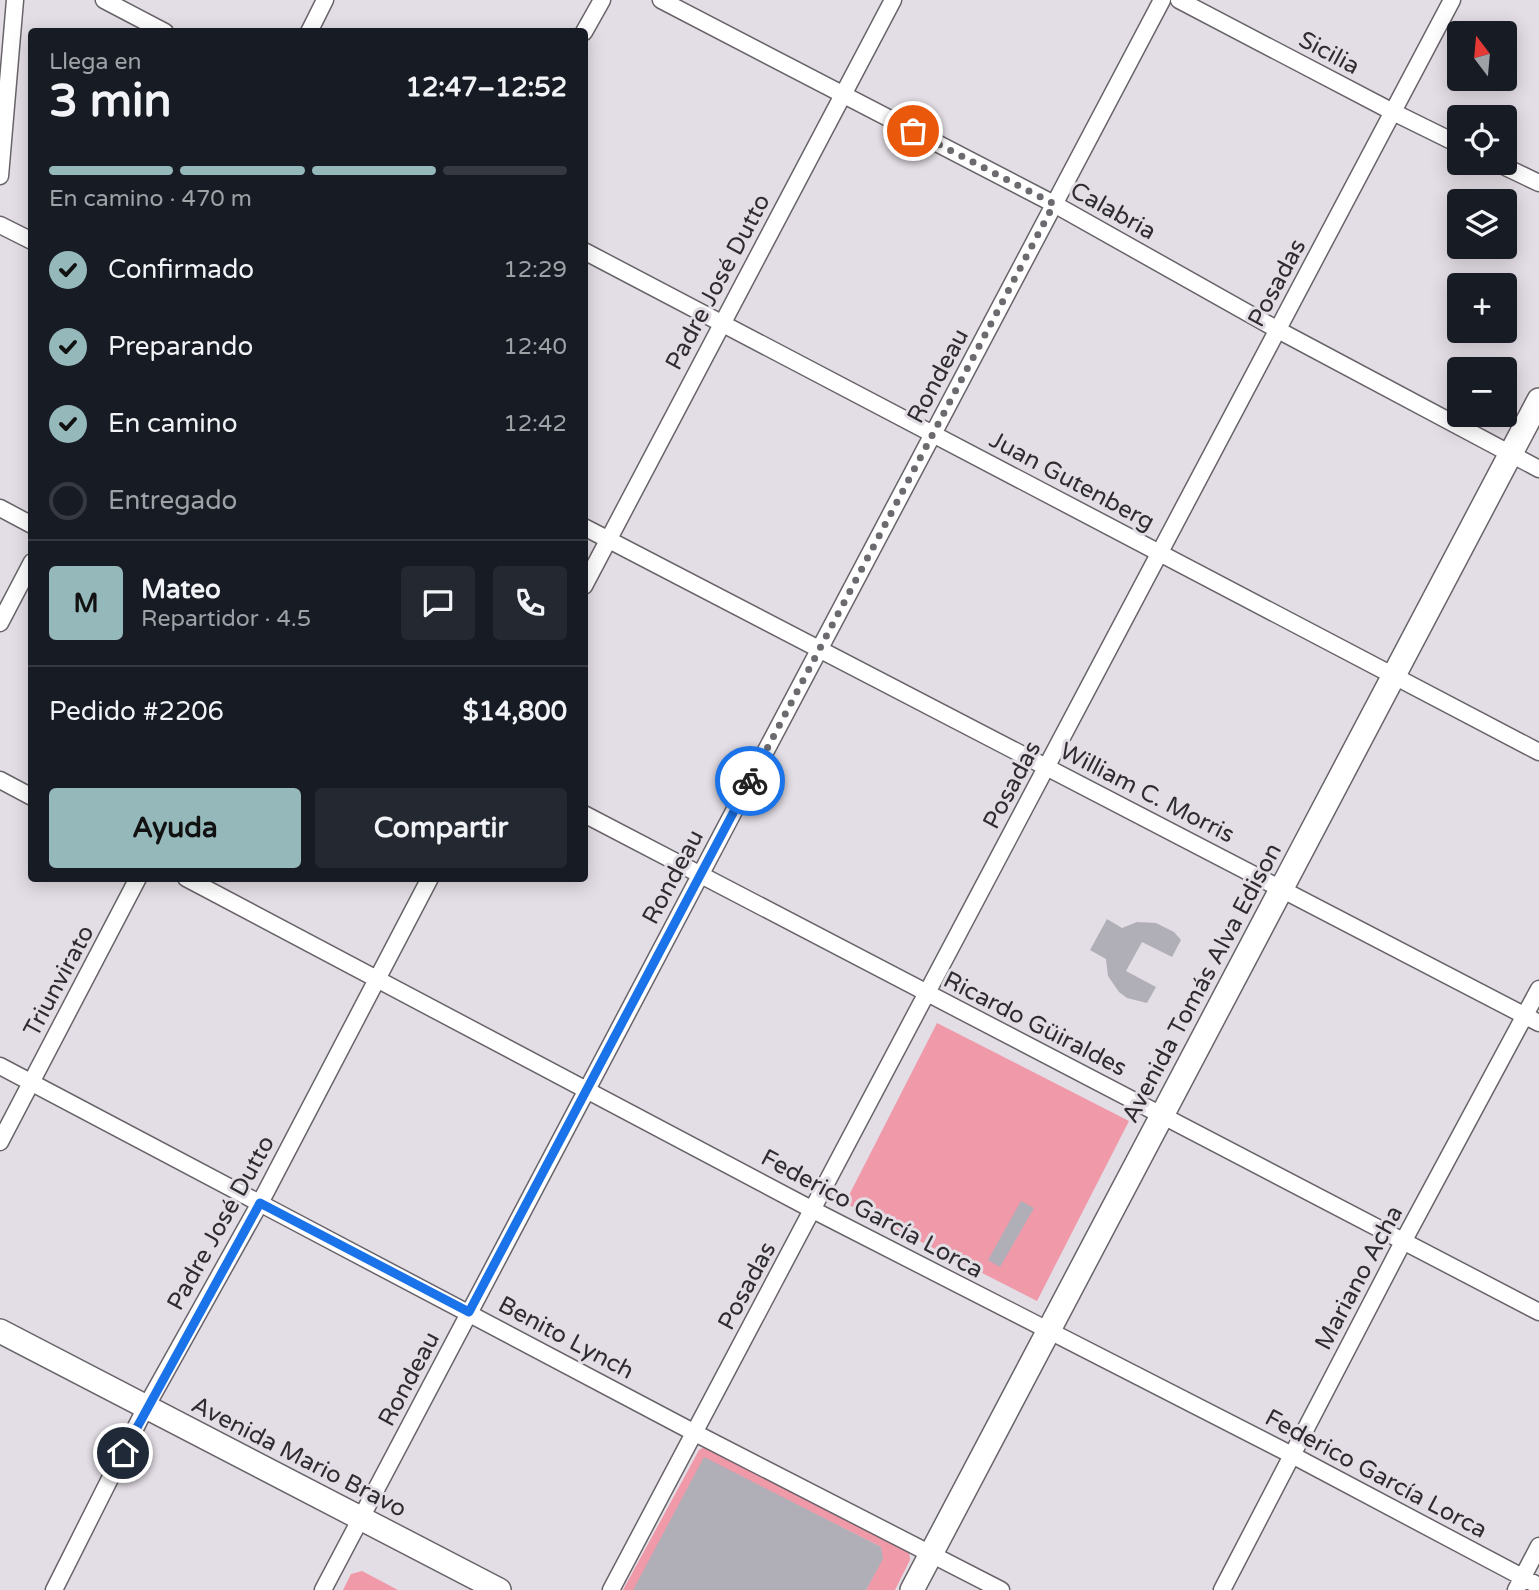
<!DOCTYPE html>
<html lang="es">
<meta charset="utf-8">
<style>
body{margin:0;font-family:"Varela Round",sans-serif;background:#242831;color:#f1f3f6;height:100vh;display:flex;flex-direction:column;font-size:26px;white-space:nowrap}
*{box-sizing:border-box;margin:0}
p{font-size:23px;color:#9ea1a6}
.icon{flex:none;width:38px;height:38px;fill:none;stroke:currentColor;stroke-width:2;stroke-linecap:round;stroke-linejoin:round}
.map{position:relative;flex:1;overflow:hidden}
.drawer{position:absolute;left:28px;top:28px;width:560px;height:854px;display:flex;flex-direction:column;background:#171b24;border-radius:7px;box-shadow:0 4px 18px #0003}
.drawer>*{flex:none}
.needle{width:46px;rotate:344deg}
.buttons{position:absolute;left:1447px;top:21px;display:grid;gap:14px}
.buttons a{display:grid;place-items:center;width:70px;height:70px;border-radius:7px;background:#171b24;box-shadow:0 4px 18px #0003;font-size:35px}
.pin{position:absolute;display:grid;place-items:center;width:60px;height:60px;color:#fff;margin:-30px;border:4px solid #fff;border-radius:50%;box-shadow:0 2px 7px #0007}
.courier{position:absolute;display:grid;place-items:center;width:70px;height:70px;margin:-35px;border:5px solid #1a73e8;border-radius:50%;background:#fff;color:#222;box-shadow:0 2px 9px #0007}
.head em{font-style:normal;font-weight:700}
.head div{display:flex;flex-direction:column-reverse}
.head{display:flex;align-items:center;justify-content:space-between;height:119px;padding:0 21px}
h1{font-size:46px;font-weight:700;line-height:52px}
.bar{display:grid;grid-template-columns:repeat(4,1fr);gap:10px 7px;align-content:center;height:84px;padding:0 21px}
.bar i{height:9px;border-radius:5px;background:#363941}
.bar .selected{background:#95b8ba}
.bar p{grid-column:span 4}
.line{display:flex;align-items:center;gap:18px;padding:0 21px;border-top:2px solid #363941}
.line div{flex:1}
.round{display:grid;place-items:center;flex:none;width:74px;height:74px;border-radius:7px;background:#242831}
ol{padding:0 21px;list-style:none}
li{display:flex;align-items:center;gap:21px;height:77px}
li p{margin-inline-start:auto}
li .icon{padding:7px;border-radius:50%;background:#95b8ba;color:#111;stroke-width:4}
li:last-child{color:#9ea1a6}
li i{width:38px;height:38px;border:4px solid #363941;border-radius:50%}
.cta{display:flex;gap:14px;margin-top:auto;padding:14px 21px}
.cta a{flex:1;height:80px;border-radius:7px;background:#95b8ba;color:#111;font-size:28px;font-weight:700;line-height:80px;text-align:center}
.cta a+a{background:#242831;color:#f1f3f6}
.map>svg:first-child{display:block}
.green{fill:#ef99a9}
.building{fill:#b0aeb7}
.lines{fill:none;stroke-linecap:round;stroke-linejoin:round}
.minor-casing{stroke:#69646a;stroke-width:19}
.secondary-casing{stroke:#69646a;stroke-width:26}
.minor{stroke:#fff;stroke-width:16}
.secondary{stroke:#fff;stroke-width:23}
.done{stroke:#6d6a6f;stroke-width:7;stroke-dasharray:0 12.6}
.route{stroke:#1a73e8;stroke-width:9}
.labels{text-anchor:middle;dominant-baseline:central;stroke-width:6;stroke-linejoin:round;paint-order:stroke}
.street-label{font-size:24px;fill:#2e2c2f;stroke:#e3dee5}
</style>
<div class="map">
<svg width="1539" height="1590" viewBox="0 0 1539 1590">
<rect width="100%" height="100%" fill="#e3dee5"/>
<!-- green -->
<path class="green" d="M 937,1023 L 1129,1121 L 1037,1301 L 845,1203 Z
M 706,1446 L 909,1549 L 910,1560 L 895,1590 L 866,1590 L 882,1559 L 881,1547 L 704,1458 L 634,1590 L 623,1590 L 699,1450 Z
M 362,1571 L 398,1590 L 343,1590 L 351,1574 Z"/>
<!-- building -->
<path class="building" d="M 1107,919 L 1122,928 L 1137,922 L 1156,923 L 1174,932 L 1181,940 L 1172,957 L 1142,942 L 1126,971 L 1156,987 L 1147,1003 L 1127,998 L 1119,992 L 1108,976 L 1106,959 L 1090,950 Z
M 1021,1201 L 1034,1208 L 1000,1267 L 988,1260 Z
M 704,1457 L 881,1547 L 883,1559 L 866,1590 L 633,1590 Z"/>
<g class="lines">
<defs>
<path id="minor" d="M 104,0 L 165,32
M 661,0 L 1054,204 L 1278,330 L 1539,469
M 1179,0 L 1393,112 L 1460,145
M 309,32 L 325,0
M 584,32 L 602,0
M 1497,163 L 1539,183
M 0,176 L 15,0
M 0,225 L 32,241
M 584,251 L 1539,752
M 0,508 L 32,525
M 584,527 L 1539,1023
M 584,586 L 893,0
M 0,623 L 32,562
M 0,780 L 32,797
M 584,814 L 1539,1312
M 186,878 L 813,1210 L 1292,1455 L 1539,1586
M 0,1066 L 695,1433 L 1001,1590
M 0,1142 L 138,878
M 54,1590 L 146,1407 L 260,1203 L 430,878
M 323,1590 L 1162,0
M 611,1590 L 1452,0
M 1222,1590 L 1404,1240 L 1539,989
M 1516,1590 L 1539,1546"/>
<path id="secondary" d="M 0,1331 L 499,1590
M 912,1590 L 1539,400"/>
</defs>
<!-- minor casing -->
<use href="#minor" class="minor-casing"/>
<!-- secondary casing -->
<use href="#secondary" class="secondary-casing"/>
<!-- minor -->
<use href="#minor" class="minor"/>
<!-- secondary -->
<use href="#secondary" class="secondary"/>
</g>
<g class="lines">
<!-- done -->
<path class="done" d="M 750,781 L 1054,204 L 913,131"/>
<!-- route -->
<path class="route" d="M 123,1453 L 260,1203 L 469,1312 L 750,781"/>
</g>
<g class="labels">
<!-- street labels -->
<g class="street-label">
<text transform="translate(1329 53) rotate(28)">Sicilia</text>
<text transform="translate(1113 211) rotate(29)">Calabria</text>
<text transform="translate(718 282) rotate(-62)">Padre José Dutto</text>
<text transform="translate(1277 283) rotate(-62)">Posadas</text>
<text transform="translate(938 376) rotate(-62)">Rondeau</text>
<text transform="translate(1072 481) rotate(28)">Juan Gutenberg</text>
<text transform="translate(1012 785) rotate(-62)">Posadas</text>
<text transform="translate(1147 793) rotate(27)">William C. Morris</text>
<text transform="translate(673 877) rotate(-62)">Rondeau</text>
<text transform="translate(59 981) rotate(-62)">Triunvirato</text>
<text transform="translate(1202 983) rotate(-62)">Avenida Tomás Alva Edison</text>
<text transform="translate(1035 1024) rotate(27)">Ricardo Güiraldes</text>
<text transform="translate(872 1214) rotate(28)">Federico García Lorca</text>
<text transform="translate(221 1223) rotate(-61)">Padre José Dutto</text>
<text transform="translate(1359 1278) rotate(-62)">Mariano Acha</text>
<text transform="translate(747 1286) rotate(-62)">Posadas</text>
<text transform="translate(566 1338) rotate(28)">Benito Lynch</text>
<text transform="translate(409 1379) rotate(-62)">Rondeau</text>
<text transform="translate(299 1457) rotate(27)">Avenida Mario Bravo</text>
<text transform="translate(1376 1474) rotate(28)">Federico García Lorca</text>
</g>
</g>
</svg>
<div class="buttons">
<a><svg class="needle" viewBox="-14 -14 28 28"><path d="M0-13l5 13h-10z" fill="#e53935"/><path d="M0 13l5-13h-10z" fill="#9ea1a6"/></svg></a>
<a><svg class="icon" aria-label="locate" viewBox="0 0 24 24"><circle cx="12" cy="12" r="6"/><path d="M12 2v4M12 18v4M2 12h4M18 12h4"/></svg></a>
<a><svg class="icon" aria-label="layers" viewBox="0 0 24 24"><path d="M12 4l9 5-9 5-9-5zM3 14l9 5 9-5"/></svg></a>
<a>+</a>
<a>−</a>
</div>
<div class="pin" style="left:913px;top:131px;background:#ea580c"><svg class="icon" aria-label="bag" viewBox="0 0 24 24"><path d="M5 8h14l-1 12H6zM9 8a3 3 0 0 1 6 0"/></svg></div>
<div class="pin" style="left:123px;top:1453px;background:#1f2937"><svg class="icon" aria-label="home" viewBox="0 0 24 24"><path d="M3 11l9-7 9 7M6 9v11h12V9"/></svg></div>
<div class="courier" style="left:750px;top:781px"><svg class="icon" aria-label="bike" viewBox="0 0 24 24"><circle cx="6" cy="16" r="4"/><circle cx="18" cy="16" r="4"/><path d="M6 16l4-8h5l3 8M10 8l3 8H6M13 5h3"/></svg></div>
<section class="drawer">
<div class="head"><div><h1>3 min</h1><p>Llega en</p></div><em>12:47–12:52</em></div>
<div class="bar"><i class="selected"></i><i class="selected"></i><i class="selected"></i><i></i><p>En camino · 470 m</p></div>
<ol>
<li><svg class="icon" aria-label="check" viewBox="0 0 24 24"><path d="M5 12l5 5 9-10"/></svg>Confirmado<p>12:29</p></li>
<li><svg class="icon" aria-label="check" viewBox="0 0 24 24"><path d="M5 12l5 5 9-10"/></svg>Preparando<p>12:40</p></li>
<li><svg class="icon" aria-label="check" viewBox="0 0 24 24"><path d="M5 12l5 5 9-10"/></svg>En camino<p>12:42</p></li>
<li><i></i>Entregado</li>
</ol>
<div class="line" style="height:126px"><b class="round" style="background:#95b8ba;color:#111">M</b><div><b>Mateo</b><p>Repartidor · 4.5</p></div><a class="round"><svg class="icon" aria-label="chat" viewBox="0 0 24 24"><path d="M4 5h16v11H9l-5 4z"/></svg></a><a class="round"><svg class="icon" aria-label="phone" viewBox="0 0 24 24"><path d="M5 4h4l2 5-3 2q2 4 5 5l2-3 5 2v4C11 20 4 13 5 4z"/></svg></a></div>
<div class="line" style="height:91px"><div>Pedido #2206</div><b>$14,800</b></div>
<div class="cta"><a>Ayuda</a><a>Compartir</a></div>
</section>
</div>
